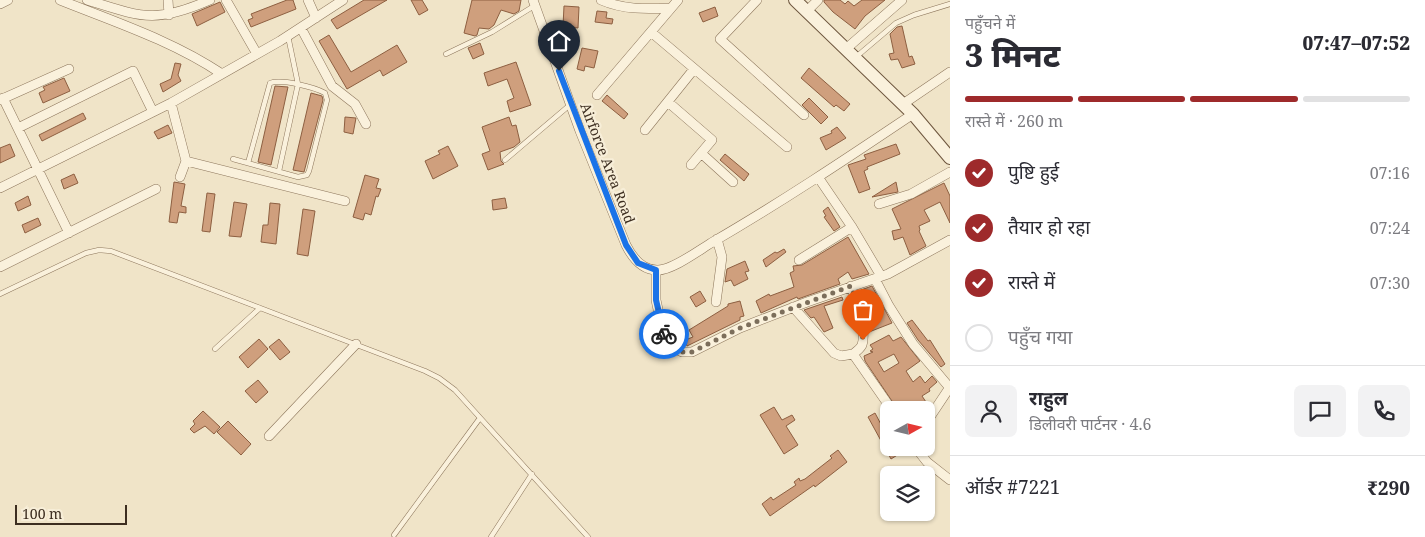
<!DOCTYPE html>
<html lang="hi">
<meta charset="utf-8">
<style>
body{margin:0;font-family:"Noto Serif","Noto Sans Devanagari",serif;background:#f2f2f3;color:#2b2b33;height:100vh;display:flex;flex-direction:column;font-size:19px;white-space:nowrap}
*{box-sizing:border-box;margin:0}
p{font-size:16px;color:#7c7c81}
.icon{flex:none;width:28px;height:28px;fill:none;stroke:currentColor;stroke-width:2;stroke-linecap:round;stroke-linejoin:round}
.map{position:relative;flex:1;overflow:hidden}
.panel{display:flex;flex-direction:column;background:#fff;width:475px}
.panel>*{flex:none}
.needle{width:32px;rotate:82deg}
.fabs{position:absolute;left:880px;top:401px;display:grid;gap:10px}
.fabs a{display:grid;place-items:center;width:55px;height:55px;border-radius:8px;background:#fff;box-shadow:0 1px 4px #0004;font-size:25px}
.scale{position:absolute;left:15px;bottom:12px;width:112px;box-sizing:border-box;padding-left:5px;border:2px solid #3d2e20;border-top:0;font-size:14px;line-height:18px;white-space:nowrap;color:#3d2e20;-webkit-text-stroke:4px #f7eed8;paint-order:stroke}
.pin{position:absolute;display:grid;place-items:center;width:42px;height:42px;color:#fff;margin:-51px -21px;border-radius:50% 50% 50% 0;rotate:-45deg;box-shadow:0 0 5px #0007}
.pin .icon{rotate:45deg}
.courier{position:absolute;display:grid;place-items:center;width:50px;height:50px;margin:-25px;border:4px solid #1a73e8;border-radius:50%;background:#fff;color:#222;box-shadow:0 1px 6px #0007}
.summary em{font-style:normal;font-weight:800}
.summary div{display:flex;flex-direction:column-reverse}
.summary{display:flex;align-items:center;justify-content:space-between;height:85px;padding:0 15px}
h1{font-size:32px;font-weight:800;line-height:38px}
.bar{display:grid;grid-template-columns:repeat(4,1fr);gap:8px 5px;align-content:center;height:60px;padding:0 15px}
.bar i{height:6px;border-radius:4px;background:#e1e1e2}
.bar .current{background:#9e2a2b}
.bar p{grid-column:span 4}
.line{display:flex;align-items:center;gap:12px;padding:0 15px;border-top:1px solid #e1e1e2}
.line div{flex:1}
.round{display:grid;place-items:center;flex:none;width:52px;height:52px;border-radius:8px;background:#f2f2f3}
ol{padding:0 15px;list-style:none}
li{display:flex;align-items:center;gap:15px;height:55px}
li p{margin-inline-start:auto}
li .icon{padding:5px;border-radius:50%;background:#9e2a2b;color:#fff;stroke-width:4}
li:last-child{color:#7c7c81}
li i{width:28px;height:28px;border:2px solid #e1e1e2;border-radius:50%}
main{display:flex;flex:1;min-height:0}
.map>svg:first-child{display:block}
.building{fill:#cf9f7d;stroke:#8d5f41;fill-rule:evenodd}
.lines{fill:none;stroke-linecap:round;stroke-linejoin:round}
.lane-casing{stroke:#8d765c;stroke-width:5.5}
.street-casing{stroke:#8d765c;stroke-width:10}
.secondary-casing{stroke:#6f573f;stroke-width:14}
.lane{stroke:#faf1dc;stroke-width:4.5}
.street{stroke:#faf1dc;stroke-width:9}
.secondary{stroke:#faf1dc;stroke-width:12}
.done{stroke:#7c6e5b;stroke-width:5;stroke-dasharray:0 9}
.route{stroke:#1a73e8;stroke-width:6}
.labels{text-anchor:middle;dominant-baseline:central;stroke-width:4.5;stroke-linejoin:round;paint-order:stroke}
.street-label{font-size:14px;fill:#3d2e20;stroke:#f7eed8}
</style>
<main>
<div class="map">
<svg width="950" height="537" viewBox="0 0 950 537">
<rect width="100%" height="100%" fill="#f0e4c8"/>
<!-- building -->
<path class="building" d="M 287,0 L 293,0 L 296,9 L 251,27 L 248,20 L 253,18 L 251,14 Z
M 364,0 L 387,0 L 337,29 L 331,20 Z
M 411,0 L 422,0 L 428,10 L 419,15 Z
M 472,0 L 521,0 L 519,11 L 514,14 L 501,10 L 494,25 L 489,29 L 479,28 L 477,35 L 475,36 L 464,33 Z
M 824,0 L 840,0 L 845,4 L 848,1 L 854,6 L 862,0 L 885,0 L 865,16 L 855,29 L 833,12 L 824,2 Z
M 220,2 L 225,12 L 197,26 L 192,14 Z
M 564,6 L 579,7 L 578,28 L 563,26 Z
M 715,7 L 718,16 L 703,22 L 699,13 Z
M 597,11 L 607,12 L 606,18 L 613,19 L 612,24 L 595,22 Z
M 902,26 L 909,57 L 912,56 L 915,64 L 902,68 L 898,59 L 891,60 L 889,54 L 894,53 L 890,34 L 897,27 Z
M 329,35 L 351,72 L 397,45 L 407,62 L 383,76 L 380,70 L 347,89 L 319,41 Z
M 480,43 L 484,54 L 473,59 L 468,48 Z
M 582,48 L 598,51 L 594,68 L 585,66 L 584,71 L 577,69 Z
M 516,62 L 531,105 L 510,112 L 507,101 L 514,98 L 507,79 L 488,86 L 484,73 Z
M 175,63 L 181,64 L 178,75 L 181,81 L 163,92 L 160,84 L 171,79 Z
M 809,68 L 850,104 L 844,111 L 836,105 L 834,107 L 801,78 Z
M 64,78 L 70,91 L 43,103 L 39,93 L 45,90 L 43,87 Z
M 275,86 L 288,87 L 271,165 L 258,162 Z
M 311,93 L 322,96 L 323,100 L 304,172 L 293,170 Z
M 607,95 L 628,114 L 624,119 L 602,101 Z
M 809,98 L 828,117 L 821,124 L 802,105 Z
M 83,113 L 86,119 L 42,141 L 39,135 Z
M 345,117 L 356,118 L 353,134 L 344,132 Z
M 509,117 L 512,126 L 516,125 L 520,142 L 514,147 L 500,152 L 501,161 L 504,164 L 488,170 L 482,154 L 490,151 L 482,127 Z
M 168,125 L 172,133 L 158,139 L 154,132 Z
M 837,127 L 846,138 L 826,150 L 820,138 L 832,133 L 831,131 Z
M 10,144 L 15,156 L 0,163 L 0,148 Z
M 896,144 L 900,154 L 867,167 L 868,169 L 864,171 L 870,189 L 859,193 L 848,165 L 866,159 L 864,155 Z
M 448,146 L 458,166 L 433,179 L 425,161 L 440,154 L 438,151 Z
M 725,154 L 749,174 L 744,181 L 720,160 Z
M 74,174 L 78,183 L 64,189 L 61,180 Z
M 365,175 L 379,179 L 376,188 L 381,189 L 378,197 L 376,196 L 371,215 L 365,213 L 363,220 L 353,217 Z
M 174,182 L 185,184 L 181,206 L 186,207 L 186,213 L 179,212 L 177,223 L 169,222 Z
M 896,182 L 898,192 L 872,197 Z
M 944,183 L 950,196 L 950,223 L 940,202 L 924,210 L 930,221 L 919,226 L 920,230 L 919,231 L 926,246 L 910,255 L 903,237 L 894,240 L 892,231 L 901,229 L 892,209 Z
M 207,193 L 215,194 L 210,232 L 202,231 Z
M 28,196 L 31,205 L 18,211 L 15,203 Z
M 505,198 L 507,208 L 493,210 L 492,200 Z
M 234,202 L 247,204 L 241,237 L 229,236 Z
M 270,203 L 280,204 L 276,244 L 261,242 L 263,225 L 268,225 Z
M 828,207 L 840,227 L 834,231 L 824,217 L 826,216 L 823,211 Z
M 303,209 L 315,211 L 308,256 L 297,254 Z
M 38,218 L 41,225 L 25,233 L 22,225 Z
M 848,237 L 869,274 L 852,279 L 848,272 L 838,279 L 840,284 L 798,299 L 797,297 L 761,313 L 756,301 L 769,294 L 770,296 L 794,287 L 790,273 L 794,271 L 793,266 L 802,265 Z
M 784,249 L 786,252 L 766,267 L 763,260 L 775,252 L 777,253 Z
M 745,261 L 749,271 L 745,272 L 748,279 L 734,286 L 731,280 L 725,282 L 727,269 Z
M 872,286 L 892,323 L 869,332 L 861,290 Z
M 700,291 L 706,301 L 696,307 L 690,297 Z
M 842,297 L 843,300 L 824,306 L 833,328 L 824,332 L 814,317 L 811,318 L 804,310 Z
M 740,301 L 744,316 L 740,317 L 740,320 L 687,346 L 685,340 L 693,337 L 689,330 L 728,306 L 728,304 Z
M 912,320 L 928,341 L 930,340 L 945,364 L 941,367 L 918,340 L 907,323 Z
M 889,335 L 893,341 L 901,337 L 920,361 L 906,371 L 913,382 L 920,376 L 925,383 L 932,376 L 937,382 L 929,389 L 930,391 L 922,396 L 928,405 L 922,410 L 898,410 L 865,361 L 864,356 L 873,352 L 870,351 L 873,349 L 870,345 ZM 894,354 L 899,363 L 884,372 L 878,362 Z
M 259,339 L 268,349 L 248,368 L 239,357 Z
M 279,339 L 290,352 L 280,360 L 269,347 Z
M 258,380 L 268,392 L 256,403 L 245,391 Z
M 774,407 L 782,420 L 792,415 L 795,420 L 786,426 L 798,445 L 784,454 L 760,415 Z
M 203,411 L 220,427 L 214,434 L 205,426 L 194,433 L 190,429 L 195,424 L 193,421 Z
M 875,413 L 884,430 L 889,427 L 889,448 L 896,448 L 899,454 L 891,459 L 868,417 Z
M 228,421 L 251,444 L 241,455 L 217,432 Z
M 838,450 L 847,462 L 815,487 L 814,485 L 770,516 L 762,504 L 771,497 L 773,500 L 796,485 L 794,482 L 799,478 L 800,481 L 805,479 L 832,458 L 830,456 Z"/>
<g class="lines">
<defs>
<path id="lane" d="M 446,54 L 492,32 L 534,6
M 856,57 L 896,23 L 914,15 L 950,4
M 233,159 L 298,177 L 307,175 L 309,171 L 327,100 L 325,93 C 314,87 282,79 270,83 L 248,163
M 505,160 L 571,104
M 279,171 L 298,84 L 288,36
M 0,294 L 86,253 L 99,250 L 111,251 L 425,371 L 439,378 L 455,390 L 588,537
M 215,349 L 260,308
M 394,535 L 480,418
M 491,537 L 532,474"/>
<path id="street" d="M 60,0 C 115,22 173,41 222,74
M 87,0 C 142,17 155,24 210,0
M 168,0 L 169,15
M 226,0 L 257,54
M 308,0 L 316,18
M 533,0 L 580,131 L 626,245 C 632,257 642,270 657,270 C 671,271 698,251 711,243 C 780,203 846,159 913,114
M 601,0 C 624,10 647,9 671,8
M 757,0 L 720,39 L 804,115
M 0,4 L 8,0
M 808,10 L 818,0
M 301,28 L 332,86 L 355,104 L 366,124
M 651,32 L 787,147
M 847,48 L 902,0
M 597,95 L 678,0
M 3,98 L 69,233
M 0,100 L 69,69
M 668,102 L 712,140 L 691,165
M 171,103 L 186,161 L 180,177
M 903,104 L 950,72
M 18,128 L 133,71 L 153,112
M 645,130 L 694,69
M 701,153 L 733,182
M 186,161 L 345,201
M 818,177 L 852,227 L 881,276
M 0,188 L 171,103 L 280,41 L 343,0
M 879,204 L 911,194 L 950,172
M 799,260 L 852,227
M 0,267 L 156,189
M 656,270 L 656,300 L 663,333 L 674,348 L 682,352 L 692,352 L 740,328 L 807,302 L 888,274 L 950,240
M 875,279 L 889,306 L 913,344 L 950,388
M 851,286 C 856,300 867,331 862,345 C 860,349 857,351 853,354 L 892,410
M 716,302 L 722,257 L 717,239
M 793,307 L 834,353 L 841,356 L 853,354
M 926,423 L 950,387
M 269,436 L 356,344
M 916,448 L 927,462 L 950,480"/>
<path id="secondary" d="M 795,0 L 913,114 L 950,158"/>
</defs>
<!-- lane casing -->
<use href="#lane" class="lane-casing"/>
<!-- street casing -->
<use href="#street" class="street-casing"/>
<!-- secondary casing -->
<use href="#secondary" class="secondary-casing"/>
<!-- lane -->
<use href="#lane" class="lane"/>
<!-- street -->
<use href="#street" class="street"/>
<!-- secondary -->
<use href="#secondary" class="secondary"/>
</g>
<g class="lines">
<!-- done -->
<path class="done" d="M 664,334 L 674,348 L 682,352 L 692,352 L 740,328 L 851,286 L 859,310 L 863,340"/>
<!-- route -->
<path class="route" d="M 559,71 L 626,245 L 638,263 L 656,270 L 656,300 L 664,334"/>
</g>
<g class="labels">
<!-- street labels -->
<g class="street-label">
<text transform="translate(608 163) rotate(69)">Airforce Area Road</text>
</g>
</g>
</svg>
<div class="fabs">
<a><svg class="needle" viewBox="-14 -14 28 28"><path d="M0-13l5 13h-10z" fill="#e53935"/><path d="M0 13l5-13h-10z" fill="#7c7c81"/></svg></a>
<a><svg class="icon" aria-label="layers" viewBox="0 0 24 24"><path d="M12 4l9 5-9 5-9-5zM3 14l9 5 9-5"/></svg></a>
</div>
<div class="scale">100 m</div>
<div class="pin" style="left:863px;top:340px;background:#ea580c"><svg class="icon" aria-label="bag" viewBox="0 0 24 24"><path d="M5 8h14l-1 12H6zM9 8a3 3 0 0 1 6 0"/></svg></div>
<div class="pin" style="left:559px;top:71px;background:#1f2937"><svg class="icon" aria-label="home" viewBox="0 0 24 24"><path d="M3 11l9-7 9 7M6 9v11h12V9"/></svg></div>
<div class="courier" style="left:664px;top:334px"><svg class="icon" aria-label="bike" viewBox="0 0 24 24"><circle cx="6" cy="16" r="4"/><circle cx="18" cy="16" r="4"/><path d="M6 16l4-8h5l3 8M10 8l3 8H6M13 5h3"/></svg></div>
</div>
<section class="panel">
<div class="summary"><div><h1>3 मिनट</h1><p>पहुँचने में</p></div><em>07:47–07:52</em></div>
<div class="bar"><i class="current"></i><i class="current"></i><i class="current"></i><i></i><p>रास्ते में · 260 m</p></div>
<ol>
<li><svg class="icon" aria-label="check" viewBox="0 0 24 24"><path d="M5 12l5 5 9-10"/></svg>पुष्टि हुई<p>07:16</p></li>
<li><svg class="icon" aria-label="check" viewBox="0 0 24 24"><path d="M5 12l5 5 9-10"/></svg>तैयार हो रहा<p>07:24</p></li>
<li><svg class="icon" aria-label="check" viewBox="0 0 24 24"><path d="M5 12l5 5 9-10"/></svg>रास्ते में<p>07:30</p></li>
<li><i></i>पहुँच गया</li>
</ol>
<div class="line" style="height:90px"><a class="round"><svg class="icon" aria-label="person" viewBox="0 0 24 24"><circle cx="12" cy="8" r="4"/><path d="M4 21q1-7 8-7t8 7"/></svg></a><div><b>राहुल</b><p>डिलीवरी पार्टनर · 4.6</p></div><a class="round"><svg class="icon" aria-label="chat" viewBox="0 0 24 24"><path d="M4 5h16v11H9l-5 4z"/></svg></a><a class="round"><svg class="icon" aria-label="phone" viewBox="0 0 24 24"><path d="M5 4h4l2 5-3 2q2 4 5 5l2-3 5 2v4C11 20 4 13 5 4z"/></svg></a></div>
<div class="line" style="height:65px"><div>ऑर्डर #7221</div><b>₹290</b></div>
</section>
</main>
